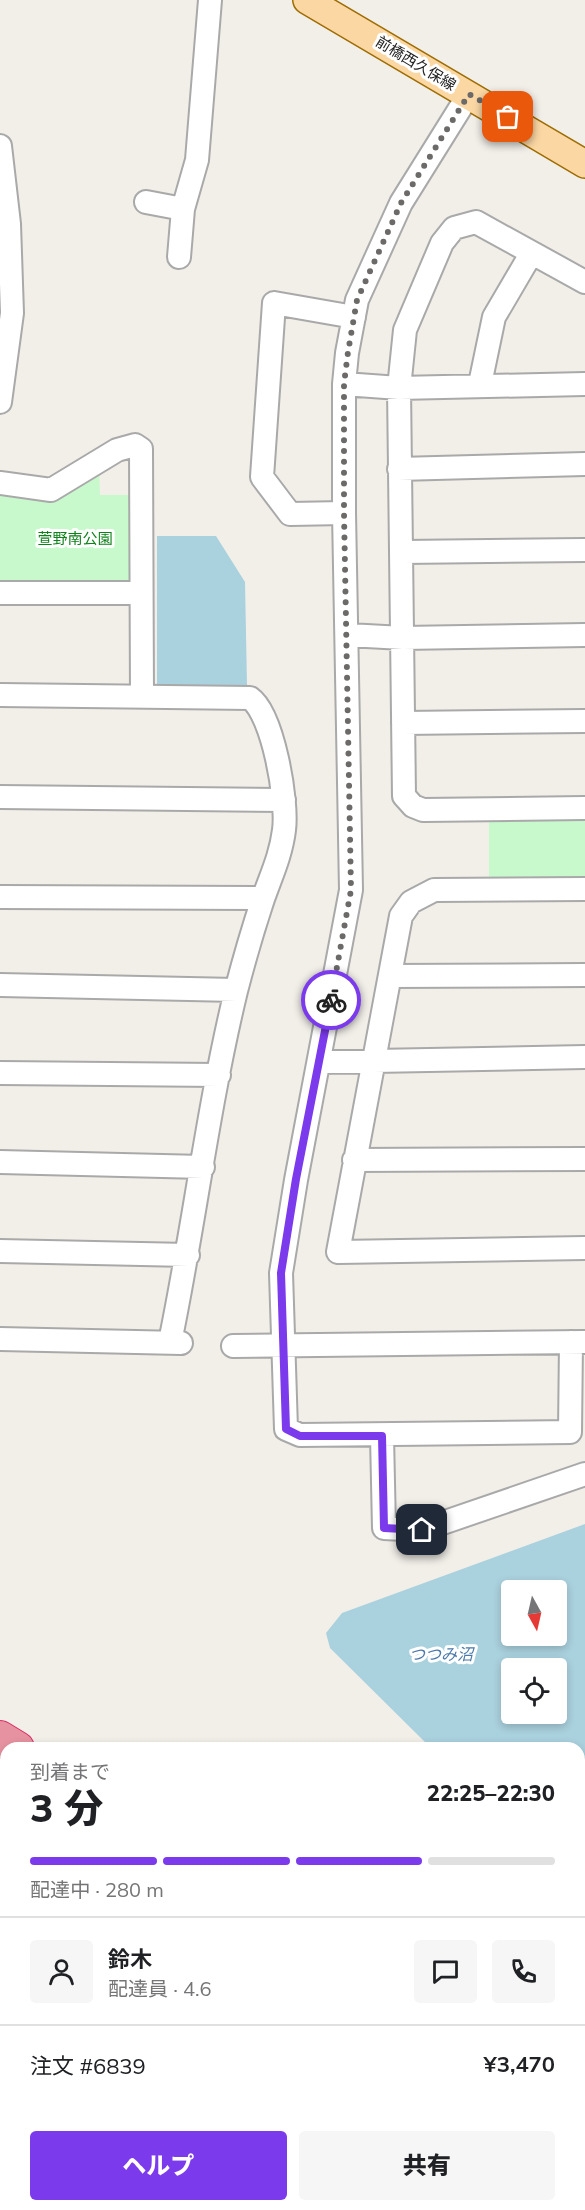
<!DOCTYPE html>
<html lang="ja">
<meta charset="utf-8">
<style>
body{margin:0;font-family:Mulish,"Noto Sans JP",sans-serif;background:#f6f6f6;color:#202124;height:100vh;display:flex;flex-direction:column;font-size:22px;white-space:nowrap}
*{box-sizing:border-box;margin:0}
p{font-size:20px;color:#757577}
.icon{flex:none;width:33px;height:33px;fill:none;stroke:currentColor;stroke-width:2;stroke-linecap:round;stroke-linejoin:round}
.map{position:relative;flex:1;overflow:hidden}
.details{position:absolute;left:0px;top:1742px;width:585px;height:470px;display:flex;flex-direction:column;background:#fff;border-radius:18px 18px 0 0;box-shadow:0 3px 9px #0003}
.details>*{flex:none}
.needle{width:39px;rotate:172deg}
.fabs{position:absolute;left:501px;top:1580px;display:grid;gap:12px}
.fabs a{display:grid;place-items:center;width:66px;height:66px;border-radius:6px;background:#fff;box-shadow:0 3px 9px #0003;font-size:30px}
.pin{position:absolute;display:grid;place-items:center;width:51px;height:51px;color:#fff;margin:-26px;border-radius:12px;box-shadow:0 3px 9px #0006}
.courier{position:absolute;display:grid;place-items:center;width:60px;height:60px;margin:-30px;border:4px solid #7c3aed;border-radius:50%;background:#fff;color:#222;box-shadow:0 2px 8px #0007}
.head em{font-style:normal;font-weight:800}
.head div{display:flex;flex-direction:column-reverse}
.head{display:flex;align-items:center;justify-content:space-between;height:102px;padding:0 30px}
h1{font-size:39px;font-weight:800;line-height:45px}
.bar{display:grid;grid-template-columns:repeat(4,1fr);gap:9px 6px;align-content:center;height:72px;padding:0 30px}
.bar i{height:8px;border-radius:4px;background:#e0e0e0}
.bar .current{background:#7c3aed}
.bar p{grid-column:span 4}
.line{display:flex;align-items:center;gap:15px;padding:0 30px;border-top:2px solid #e0e0e0}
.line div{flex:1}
.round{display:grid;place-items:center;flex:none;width:63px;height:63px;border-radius:6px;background:#f6f6f6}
.action{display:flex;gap:12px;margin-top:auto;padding:12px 30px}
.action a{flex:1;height:69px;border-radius:6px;background:#7c3aed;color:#fff;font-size:24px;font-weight:800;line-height:69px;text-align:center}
.action a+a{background:#f6f6f6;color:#202124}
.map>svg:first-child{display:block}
.park{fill:#c8f9cd}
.water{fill:#aad1de;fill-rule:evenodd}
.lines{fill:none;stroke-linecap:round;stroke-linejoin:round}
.minor-casing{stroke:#a9a9a9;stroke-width:26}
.major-casing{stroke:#9e6d02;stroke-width:30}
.highway-casing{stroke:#da2b64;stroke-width:34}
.minor{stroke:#fff;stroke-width:22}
.major{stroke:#fbd7a4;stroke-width:27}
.highway{stroke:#e792a0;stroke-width:32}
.done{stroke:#6b6a68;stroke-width:6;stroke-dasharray:0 10.8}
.route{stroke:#7c3aed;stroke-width:8}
.labels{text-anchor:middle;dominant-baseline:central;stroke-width:6;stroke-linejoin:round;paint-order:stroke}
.street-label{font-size:15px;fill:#222;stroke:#fff}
.park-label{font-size:15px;fill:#0d8219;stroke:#fff}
.water-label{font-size:16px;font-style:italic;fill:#4b79aa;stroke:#fff}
</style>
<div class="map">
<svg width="585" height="2210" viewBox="0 0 585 2210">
<rect width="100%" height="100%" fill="#f2efe9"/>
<!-- park -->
<path class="park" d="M 99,468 L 100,495 L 136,495 L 137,578 L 130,588 L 0,588 L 0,488 L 49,497 Z
M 489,812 L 585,812 L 585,884 L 489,885 Z"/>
<!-- water -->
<path class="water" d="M 157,536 L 216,536 L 245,582 L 247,685 L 157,685 Z
M 585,1524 L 585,1774 L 579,1775 L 579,1748 L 430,1747 L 330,1648 L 326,1633 L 342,1613 ZM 512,1590 L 556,1590 L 556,1635 L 512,1635 ZM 512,1668 L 556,1668 L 556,1713 L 512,1713 Z
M 585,1798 L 585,1877 L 579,1878 L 579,1799 Z"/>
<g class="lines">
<defs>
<path id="minor" d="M 469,94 L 401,203 L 357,300 L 347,353 L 344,384 L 344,513 L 351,890 L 296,1180 L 281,1273 L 286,1429 L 300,1435 L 570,1432 L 571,1342
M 0,146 L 9,224 L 12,313 L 0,402
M 146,202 L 183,209
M 179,257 L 183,209 L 197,160 L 210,0
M 585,282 L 476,222 L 454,228 L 442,243 L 405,330 L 399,388 L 404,796 L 413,806 L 423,810 L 585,808
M 344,384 L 399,388 L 585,384
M 480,384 L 494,317 L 531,254
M 399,469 L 585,464
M 0,483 L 51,490 L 117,450 L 135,445 L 141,449 L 142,696
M 344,513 L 290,514 L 262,477 L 274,303 L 354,317
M 403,552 L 585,550
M 0,593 L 141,593
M 348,635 L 403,638 L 585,635
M 0,695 L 250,698 C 273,714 288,801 284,830 C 281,855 271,876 263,899 C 253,929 244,960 236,991 C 208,1106 194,1226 170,1342
M 403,723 L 585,721
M 0,797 L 284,800
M 585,889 L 434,890 L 411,902 L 401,916 L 338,1252 L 585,1248
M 0,897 L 263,898
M 390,976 L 585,975
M 0,985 L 236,990
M 320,1062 L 585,1057
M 0,1073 L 219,1075
M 354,1160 L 585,1159
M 0,1162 L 203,1167
M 0,1251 L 188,1255
M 0,1339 L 181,1343
M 233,1346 L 584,1342
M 382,1436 L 384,1528 L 422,1530 L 585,1474
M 0,1886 L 6,1898
M 152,2205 L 154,2210"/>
<path id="major" d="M 307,0 L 585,164"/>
<path id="highway" d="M 0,1737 L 18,1748
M 0,1769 L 6,1773
M 579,2072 L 585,2075
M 579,2097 L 585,2100"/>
</defs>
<!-- minor casing -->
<use href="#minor" class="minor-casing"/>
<!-- major casing -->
<use href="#major" class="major-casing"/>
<!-- highway casing -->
<use href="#highway" class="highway-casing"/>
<!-- minor -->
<use href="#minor" class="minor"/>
<!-- major -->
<use href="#major" class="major"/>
<!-- highway -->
<use href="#highway" class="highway"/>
</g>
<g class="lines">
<!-- done -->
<path class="done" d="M 331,1000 L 351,890 L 344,513 L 344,384 L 348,352 L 357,300 L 401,203 L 469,94 L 508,117"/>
<!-- route -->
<path class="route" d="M 331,1000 L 296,1179 L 281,1273 L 286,1429 L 300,1436 L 382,1436 L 384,1528 L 422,1530"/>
</g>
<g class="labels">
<!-- street labels -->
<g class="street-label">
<text transform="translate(416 63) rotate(31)">前橋西久保線</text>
</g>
<!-- park labels -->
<g class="park-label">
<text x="75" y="538">萱野南公園</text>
</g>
<!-- water labels -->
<g class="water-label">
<text x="441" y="1654">つつみ沼</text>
</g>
</g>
</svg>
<div class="fabs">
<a><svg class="needle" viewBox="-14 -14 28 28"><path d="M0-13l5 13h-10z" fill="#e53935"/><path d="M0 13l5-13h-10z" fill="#757577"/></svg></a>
<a><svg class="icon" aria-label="locate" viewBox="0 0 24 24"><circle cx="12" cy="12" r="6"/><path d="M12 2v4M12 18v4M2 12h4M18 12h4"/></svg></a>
</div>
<div class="pin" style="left:508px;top:117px;background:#ea580c"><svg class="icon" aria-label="bag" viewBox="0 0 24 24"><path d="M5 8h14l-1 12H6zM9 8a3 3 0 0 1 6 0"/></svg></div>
<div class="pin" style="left:422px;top:1530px;background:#1f2937"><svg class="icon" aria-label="home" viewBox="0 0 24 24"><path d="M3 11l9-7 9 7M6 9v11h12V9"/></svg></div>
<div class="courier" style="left:331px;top:1000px"><svg class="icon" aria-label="bike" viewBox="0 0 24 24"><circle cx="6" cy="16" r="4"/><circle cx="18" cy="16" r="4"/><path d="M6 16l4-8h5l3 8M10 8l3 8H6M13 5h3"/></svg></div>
<section class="details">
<div class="head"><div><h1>3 分</h1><p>到着まで</p></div><em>22:25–22:30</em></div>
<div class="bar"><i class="current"></i><i class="current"></i><i class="current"></i><i></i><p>配達中 · 280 m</p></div>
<div class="line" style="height:108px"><a class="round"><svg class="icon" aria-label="person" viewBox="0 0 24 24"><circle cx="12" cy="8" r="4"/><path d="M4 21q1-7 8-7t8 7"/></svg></a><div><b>鈴木</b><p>配達員 · 4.6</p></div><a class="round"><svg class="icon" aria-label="chat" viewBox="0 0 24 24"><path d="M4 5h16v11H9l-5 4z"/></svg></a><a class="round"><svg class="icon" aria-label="phone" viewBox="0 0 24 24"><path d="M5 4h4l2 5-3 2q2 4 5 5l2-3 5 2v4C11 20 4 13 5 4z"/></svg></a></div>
<div class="line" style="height:78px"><div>注文 #6839</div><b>¥3,470</b></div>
<div class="action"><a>ヘルプ</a><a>共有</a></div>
</section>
</div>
